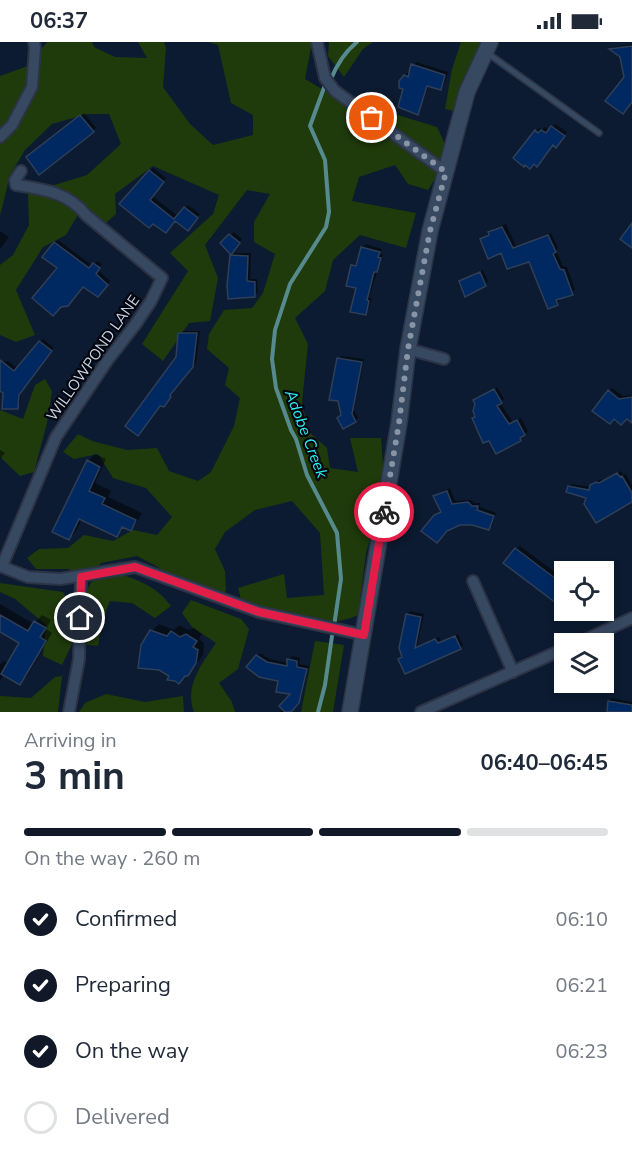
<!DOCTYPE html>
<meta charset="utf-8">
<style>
body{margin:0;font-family:"Nunito Sans",sans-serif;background:#f2f2f3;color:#1f2937;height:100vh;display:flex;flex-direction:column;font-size:22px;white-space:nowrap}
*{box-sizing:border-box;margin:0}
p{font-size:20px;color:#747a83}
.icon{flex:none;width:33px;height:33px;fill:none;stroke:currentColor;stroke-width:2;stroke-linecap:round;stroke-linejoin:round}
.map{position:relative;height:670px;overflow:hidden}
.side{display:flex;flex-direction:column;background:#fff;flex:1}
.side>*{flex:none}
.buttons{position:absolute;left:554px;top:519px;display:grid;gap:12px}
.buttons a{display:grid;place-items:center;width:60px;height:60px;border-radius:0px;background:#fff;box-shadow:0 3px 9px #0003;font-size:30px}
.pin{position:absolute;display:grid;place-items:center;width:51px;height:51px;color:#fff;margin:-26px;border:3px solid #fff;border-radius:50%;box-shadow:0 2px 6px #0007}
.courier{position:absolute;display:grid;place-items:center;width:60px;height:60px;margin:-30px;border:4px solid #e11d48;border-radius:50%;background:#fff;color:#222;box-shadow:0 2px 8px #0007}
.overview em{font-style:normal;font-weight:700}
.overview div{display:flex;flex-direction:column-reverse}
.overview{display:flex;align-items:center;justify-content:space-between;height:102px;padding:0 24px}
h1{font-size:39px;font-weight:700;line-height:45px}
.bar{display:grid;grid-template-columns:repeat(4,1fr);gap:9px 6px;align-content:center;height:72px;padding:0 24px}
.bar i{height:8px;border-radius:4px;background:#e0e1e3}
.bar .current{background:#111827}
.bar p{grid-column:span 4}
ol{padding:0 24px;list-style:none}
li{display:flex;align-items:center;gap:18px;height:66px}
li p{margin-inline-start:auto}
li .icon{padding:6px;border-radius:50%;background:#111827;color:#fff;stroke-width:4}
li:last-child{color:#747a83}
li i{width:33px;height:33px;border:3px solid #e0e1e3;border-radius:50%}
.status{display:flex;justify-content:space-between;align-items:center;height:42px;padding:0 30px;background:#fff;direction:ltr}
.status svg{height:16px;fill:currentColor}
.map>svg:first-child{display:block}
.green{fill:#1f3b0b}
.shadow{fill:#0007}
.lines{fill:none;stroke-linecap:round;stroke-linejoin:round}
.stream{stroke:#578a8e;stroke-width:4}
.building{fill:#002861;stroke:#2e3f57;stroke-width:1.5}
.lane-casing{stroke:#2c3345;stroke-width:8}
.street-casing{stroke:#2c3345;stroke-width:14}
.secondary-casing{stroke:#2c3345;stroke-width:18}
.lane{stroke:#374861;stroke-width:5}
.street{stroke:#374861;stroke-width:10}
.secondary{stroke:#374861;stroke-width:15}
.done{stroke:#8893a5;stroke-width:6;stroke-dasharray:0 10.8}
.route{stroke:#e11d48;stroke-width:8}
.labels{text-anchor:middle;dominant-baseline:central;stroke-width:4.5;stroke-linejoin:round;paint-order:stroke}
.street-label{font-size:15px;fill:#cad4e3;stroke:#02060f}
.water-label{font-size:16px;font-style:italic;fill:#2aeeef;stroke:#02060f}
</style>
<div class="status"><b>06:37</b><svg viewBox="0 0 49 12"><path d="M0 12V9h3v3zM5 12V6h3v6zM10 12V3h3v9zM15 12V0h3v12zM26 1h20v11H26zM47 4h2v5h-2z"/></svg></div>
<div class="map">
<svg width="632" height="670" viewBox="0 0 632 670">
<rect width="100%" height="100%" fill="#0c1b31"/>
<!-- green -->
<path class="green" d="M 47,0 L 92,0 L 94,5 L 115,15 L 147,16 L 138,0 L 164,0 L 166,6 L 163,45 L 190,82 L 213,103 L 253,93 L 253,73 L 231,61 L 218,3 L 208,0 L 312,0 L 305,37 L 337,56 L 364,56 L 391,71 L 437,85 L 450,113 L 428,148 L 408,142 L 395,123 L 359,135 L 352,159 L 416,171 L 406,206 L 360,193 L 333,218 L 325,249 L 295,276 L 308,302 L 302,360 L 308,389 L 327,406 L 330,426 L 358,430 L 350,396 L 381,396 L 383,424 L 376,476 L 366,511 L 358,573 C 320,590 281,576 243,565 L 238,546 L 284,532 L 287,556 L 324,553 L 320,491 L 292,459 L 255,468 L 225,490 L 215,507 L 225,529 L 226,549 L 216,556 L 174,539 L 158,525 L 137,514 L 101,521 L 88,535 L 68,527 L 36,527 L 27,516 L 39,507 L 68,506 L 84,493 L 113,499 L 133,488 L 157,493 L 172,475 L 146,446 L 113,436 L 98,412 L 74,417 L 63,410 L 78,392 L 92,399 L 127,408 L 157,406 L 169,429 L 198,439 L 211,430 L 234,384 L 240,356 L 225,343 L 229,326 L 207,307 L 209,292 L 224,268 L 252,266 L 263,251 L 275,212 L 254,200 L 254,180 L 270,152 L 247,148 L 205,203 L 218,236 L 210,279 L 189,281 L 163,319 L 142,302 L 188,229 L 170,211 L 213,172 L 219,153 L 153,124 L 115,152 L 116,172 L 105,182 L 79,171 L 66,193 L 43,205 L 16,248 L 35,293 L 16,300 L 0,293 L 0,223 L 13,213 L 29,183 L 28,151 L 87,133 L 121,102 L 109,72 L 87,72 L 52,82 L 25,108 L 10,133 L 0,174 L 0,34 L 28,24 Z
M 329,0 L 373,0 L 363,7 L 344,35 L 328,14 Z
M 461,0 L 485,0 L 458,70 L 445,67 L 452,27 Z
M 45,337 L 52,349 L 47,381 L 34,430 L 20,434 L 0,415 L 0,368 L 23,377 L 35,343 Z
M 119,532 C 140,538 158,546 171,564 L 155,576 L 132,561 L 110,559 L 102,579 L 98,604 L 87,603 C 87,596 88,589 88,582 C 86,557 79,560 95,534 Z
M 0,541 L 63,550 L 74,567 L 73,600 L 62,623 L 43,614 L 46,583 L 15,557 L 0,550 Z
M 191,558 L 241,577 L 249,587 L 238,627 L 219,641 L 232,660 L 235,670 L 194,670 C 184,645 202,621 216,601 L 192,585 L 182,571 Z
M 315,599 L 344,603 L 333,670 L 301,670 Z
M 62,634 L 58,670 L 0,670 L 0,654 L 31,656 L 55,635 Z
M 106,652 L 145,660 L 183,654 L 184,670 L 79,670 L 85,661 Z"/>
<!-- shadow -->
<path class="shadow" d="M 632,2 L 632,59 L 621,14 L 611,7 L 613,5 Z
M 416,20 L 448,30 L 444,43 L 441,46 L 429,43 L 420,68 L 417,72 L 405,46 L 405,34 L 408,30 L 410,31 Z
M 84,71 L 96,86 L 93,89 L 31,112 Z
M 555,82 L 567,90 L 559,101 L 553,102 L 540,120 L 536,89 L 539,86 L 542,88 L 545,85 L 549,88 Z
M 153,126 L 166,136 L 152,154 L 178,174 L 188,163 L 200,172 L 187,187 L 176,177 L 153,180 L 149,184 L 150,129 Z
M 506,182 L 516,204 L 551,191 L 558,206 L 556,209 L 563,224 L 567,225 L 575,248 L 559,256 L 560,258 L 557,261 L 530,218 L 502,210 L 482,197 L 493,187 Z
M 0,189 L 9,195 L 0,207 Z
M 234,190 L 242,197 L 231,211 L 251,211 L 250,237 L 257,237 L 258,250 L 255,253 L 231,214 L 232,213 L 222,201 Z
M 58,198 L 93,224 L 97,219 L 102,222 L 98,228 L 110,239 L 101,250 L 59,226 L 55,201 Z
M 366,202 L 382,207 L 380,212 L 383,213 L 369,255 L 372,256 L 368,268 L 365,271 L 352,224 L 358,221 L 362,206 Z
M 483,228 L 488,239 L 485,243 L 460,239 Z
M 183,289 L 200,289 L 196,321 L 163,363 L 178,316 L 180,292 Z
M 43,297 L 54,306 L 21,348 L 20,362 L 17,366 L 0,347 L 0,320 L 8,319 L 18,327 Z
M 342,314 L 364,317 L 354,368 L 358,376 L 355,379 L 342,373 L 338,317 Z
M 497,345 L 504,357 L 500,361 L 513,380 L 521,376 L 528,389 L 520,398 L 476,374 L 475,358 Z
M 612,346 L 623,354 L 632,353 L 632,379 L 627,375 L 614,376 L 594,369 Z
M 0,408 L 5,411 L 0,417 Z
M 95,412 L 106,417 L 95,441 L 111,449 L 108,455 L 142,471 L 137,480 L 130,487 L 125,484 L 117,493 L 82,477 L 76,489 L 69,496 L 88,419 Z
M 621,429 L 624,433 L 626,432 L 632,443 L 632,458 L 588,455 L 569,445 L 572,442 L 591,445 L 600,437 L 603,438 Z
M 450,446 L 455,459 L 471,458 L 475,461 L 480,461 L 480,465 L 496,471 L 492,484 L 489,487 L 435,474 L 442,469 L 435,454 Z
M 520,504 L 564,537 L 564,558 L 516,507 Z
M 0,562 L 34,582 L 42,573 L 51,578 L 46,587 L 52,591 L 27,634 L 20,641 L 4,632 L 0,639 L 0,622 L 4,619 L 9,621 L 21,601 L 0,589 Z
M 410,569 L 424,572 L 417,604 L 439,595 L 441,599 L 458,592 L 463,603 L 460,606 L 399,617 L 402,614 L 407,573 Z
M 159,582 L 174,588 L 179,583 L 188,588 L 194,586 L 202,592 L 199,597 L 204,601 L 203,613 L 194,625 L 179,640 L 172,634 L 152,589 Z
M 260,611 L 270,617 L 288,621 L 292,614 L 300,616 L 299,622 L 309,624 L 301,656 L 290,670 L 280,670 L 292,651 L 257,614 Z
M 612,656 L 632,660 L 632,670 L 609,659 Z"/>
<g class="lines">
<!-- stream -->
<path class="stream" d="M 331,37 C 337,22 345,10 357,0
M 325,43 L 310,84 L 325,118 L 329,170 L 326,185 L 290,242 L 275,288 L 272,317 L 276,346 L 291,388 L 296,397 L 307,433 L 337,491 L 341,537 L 334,584
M 318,670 L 325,643 L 332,594"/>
</g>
<!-- building -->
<path class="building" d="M 632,4 L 632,60 L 623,72 L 605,59 L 624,35 L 620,15 L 609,7 Z
M 411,22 L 445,33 L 441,48 L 427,44 L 418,73 L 398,65 L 403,47 L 399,46 L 399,39 L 404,33 L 408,35 Z
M 80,73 L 94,90 L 39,133 L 26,115 Z
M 551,84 L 565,94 L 556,106 L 553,103 L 537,125 L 534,122 L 530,127 L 525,123 L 524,125 L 513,116 L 535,88 L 538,91 L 541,88 L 546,91 Z
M 149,128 L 164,140 L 150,158 L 174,177 L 184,165 L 198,176 L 188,189 L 175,179 L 166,191 L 153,182 L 149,186 L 119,162 Z
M 632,181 L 632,206 L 620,197 Z
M 502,185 L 513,206 L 548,193 L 556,210 L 553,212 L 560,227 L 564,228 L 573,253 L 556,258 L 558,263 L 548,267 L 529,220 L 507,227 L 501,211 L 488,217 L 480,197 L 489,193 L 488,190 Z
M 229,192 L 240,201 L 231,213 L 220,201 Z
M 54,200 L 89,226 L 93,221 L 100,226 L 96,232 L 108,243 L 98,255 L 83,245 L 68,264 L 61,265 L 53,274 L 32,256 L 57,226 L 42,215 Z
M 361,205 L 380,210 L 378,215 L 381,216 L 377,230 L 374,230 L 367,258 L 369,259 L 366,273 L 350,270 L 356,246 L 346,244 L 351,223 L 356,224 Z
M 230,213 L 248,214 L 247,239 L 255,240 L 255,255 L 228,257 L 227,243 Z
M 480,230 L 486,244 L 465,255 L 459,239 Z
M 178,291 L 197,291 L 193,325 L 170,353 L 171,355 L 164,365 L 160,364 L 138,394 L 125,384 L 176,315 Z
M 39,299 L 52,309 L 19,353 L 18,367 L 2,367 L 3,351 L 0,349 L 0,318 L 14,329 Z
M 337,316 L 362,320 L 352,372 L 356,380 L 343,387 L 337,376 L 341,373 L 338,359 L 329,358 Z
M 494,347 L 502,361 L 497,364 L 509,382 L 517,378 L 525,393 L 520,396 L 521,399 L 496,412 L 489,399 L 483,401 L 472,376 L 475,375 L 473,369 L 475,362 L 473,358 Z
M 608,348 L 619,357 L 632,355 L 632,381 L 627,377 L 621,383 L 614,377 L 610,382 L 592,369 Z
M 87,418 L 100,425 L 89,449 L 105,456 L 102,462 L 136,478 L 131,489 L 122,485 L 117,495 L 79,477 L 69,498 L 52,490 Z
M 617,431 L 620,435 L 622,434 L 632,451 L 632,460 L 596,481 L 584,462 L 586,456 L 566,450 L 568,444 L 589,448 L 590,443 L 596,440 L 599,441 Z
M 447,449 L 452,462 L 468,460 L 472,464 L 478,464 L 477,468 L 494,474 L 489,488 L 472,483 L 460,483 L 447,489 L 437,501 L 421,489 L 434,473 L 441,470 L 433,454 Z
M 515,506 L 564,543 L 564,559 L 560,564 L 503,521 Z
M 406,572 L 421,575 L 415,606 L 435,597 L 438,601 L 455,594 L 461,607 L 405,632 L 398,617 L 402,615 L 399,606 Z
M 0,573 L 28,589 L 34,579 L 46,586 L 40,595 L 46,599 L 20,643 L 1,632 L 19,601 L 0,590 Z
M 150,588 L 167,594 L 171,589 L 180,595 L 186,592 L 197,599 L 193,605 L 198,608 L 196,621 L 188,634 L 185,634 L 179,642 L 175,639 L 167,638 L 169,634 L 159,628 L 138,626 L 141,603 Z
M 256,613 L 267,620 L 287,624 L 287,617 L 297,619 L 297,625 L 307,627 L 299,661 L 291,670 L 285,670 L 279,664 L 290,652 L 276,650 L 278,639 L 259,635 L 246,625 Z
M 608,659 L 632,663 L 632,670 L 607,670 Z"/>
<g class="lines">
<defs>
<path id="lane" d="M 486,10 L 599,91"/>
<path id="street" d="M 317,0 L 325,36 L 335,49 L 446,130
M 0,95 L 12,83 L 32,45 L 35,6 L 34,0
M 408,307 L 444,317
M 0,524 L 28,535 L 60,537 L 135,525 L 259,570 L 364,593
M 2,524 L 56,395 L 107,319 L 135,283 L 151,259 L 162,236 L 86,173 C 68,150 42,147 16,143 L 15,138 L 21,129
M 473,539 L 513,630
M 576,602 L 632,576
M 69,670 L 79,617 L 81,535
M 421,670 L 564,607"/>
<path id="secondary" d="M 350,670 L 399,381 L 408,307 L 430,189 L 467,50 L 490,0"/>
</defs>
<!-- lane casing -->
<use href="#lane" class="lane-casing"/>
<!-- street casing -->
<use href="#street" class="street-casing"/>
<!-- secondary casing -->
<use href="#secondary" class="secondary-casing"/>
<!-- lane -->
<use href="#lane" class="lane"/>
<!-- street -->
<use href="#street" class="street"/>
<!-- secondary -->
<use href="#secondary" class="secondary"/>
</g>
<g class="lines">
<!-- done -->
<path class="done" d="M 372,76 L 446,130 L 430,189 L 408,307 L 399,381 L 384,470"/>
<!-- route -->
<path class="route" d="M 80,576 L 81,535 L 135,525 L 259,570 L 364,593 L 384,470"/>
</g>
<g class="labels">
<!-- street labels -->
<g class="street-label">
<text transform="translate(93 316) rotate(-55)">WILLOWPOND LANE</text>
</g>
<!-- water labels -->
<g class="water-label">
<text transform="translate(306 392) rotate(69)">Adobe Creek</text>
</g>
</g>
</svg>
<div class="buttons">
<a><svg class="icon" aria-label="locate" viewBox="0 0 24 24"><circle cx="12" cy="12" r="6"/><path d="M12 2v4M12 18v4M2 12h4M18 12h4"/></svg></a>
<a><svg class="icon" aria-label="layers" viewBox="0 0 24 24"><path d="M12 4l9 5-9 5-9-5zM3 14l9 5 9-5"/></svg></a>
</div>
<div class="pin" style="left:372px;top:76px;background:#ea580c"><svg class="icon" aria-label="bag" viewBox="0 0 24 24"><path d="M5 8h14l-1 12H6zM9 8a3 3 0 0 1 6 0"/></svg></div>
<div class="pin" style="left:80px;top:576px;background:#1f2937"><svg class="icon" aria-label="home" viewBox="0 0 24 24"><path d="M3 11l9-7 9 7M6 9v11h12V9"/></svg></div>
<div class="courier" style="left:384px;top:470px"><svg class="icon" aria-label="bike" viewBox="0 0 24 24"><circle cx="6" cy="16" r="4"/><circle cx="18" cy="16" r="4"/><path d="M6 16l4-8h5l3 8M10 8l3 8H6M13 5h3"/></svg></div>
</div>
<section class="side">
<div class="overview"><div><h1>3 min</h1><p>Arriving in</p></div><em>06:40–06:45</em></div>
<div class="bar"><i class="current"></i><i class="current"></i><i class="current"></i><i></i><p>On the way · 260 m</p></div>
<ol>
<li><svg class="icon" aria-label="check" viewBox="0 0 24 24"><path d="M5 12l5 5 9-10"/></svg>Confirmed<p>06:10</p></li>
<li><svg class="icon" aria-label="check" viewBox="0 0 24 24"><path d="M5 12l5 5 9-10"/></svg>Preparing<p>06:21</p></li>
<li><svg class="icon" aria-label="check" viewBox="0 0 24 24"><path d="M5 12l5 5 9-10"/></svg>On the way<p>06:23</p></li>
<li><i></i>Delivered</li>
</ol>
</section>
